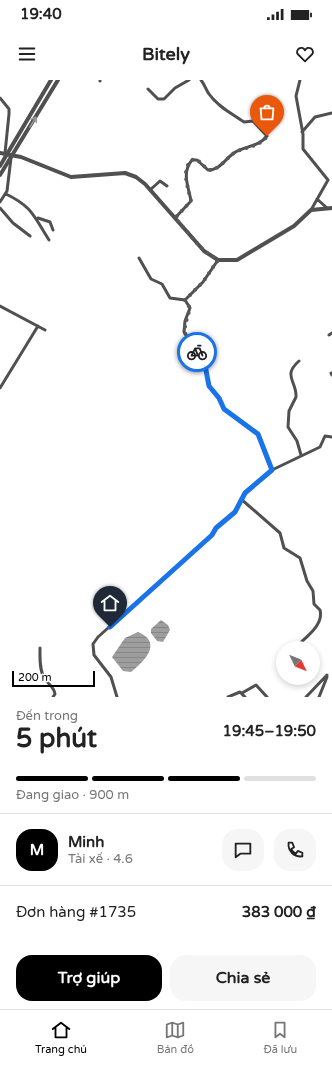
<!DOCTYPE html>
<html lang="vi">
<meta charset="utf-8">
<style>
body{margin:0;font-family:"Varela Round",sans-serif;background:#f6f6f6;color:#222;height:100vh;display:flex;flex-direction:column;font-size:15px;white-space:nowrap}
*{box-sizing:border-box;margin:0}
p{font-size:13px;color:#767676}
.icon{flex:none;width:22px;height:22px;fill:none;stroke:currentColor;stroke-width:2;stroke-linecap:round;stroke-linejoin:round}
.map{position:relative;height:617px;overflow:hidden}
.drawer{display:flex;flex-direction:column;background:#fff;flex:1}
.drawer>*{flex:none}
.needle{width:26px;rotate:133deg}
.tools{position:absolute;left:276px;top:561px;display:grid;gap:8px}
.tools a{display:grid;place-items:center;width:44px;height:44px;border-radius:50%;background:#fff;box-shadow:0 2px 6px #0003;font-size:20px}
.scale{position:absolute;left:12px;bottom:10px;width:83px;box-sizing:border-box;padding-left:4px;border:2px solid #000;border-top:0;font-size:11px;line-height:14px;white-space:nowrap;color:#000;-webkit-text-stroke:3px #fff;paint-order:stroke}
.pin{position:absolute;display:grid;place-items:center;width:34px;height:34px;color:#fff;margin:-41px -17px;border-radius:50% 50% 50% 0;rotate:-45deg;box-shadow:0 0 4px #0007}
.pin .icon{rotate:45deg}
.courier{position:absolute;display:grid;place-items:center;width:40px;height:40px;margin:-20px;border:3px solid #1a73e8;border-radius:50%;background:#fff;color:#222;box-shadow:0 1px 5px #0007}
.summary em{font-style:normal;font-weight:700}
.summary div{display:flex;flex-direction:column-reverse}
.summary{display:flex;align-items:center;justify-content:space-between;height:68px;padding:0 16px}
h1{font-size:26px;font-weight:700;line-height:30px}
.bar{display:grid;grid-template-columns:repeat(4,1fr);gap:6px 4px;align-content:center;height:48px;padding:0 16px}
.bar i{height:5px;border-radius:3px;background:#e0e0e0}
.bar .selected{background:#000}
.bar p{grid-column:span 4}
.line{display:flex;align-items:center;gap:10px;padding:0 16px;border-top:1px solid #e0e0e0}
.line div{flex:1}
.round{display:grid;place-items:center;flex:none;width:42px;height:42px;border-radius:16px;background:#f6f6f6}
.primary-button{display:flex;gap:8px;margin-top:auto;padding:8px 16px}
.primary-button a{flex:1;height:46px;border-radius:16px;background:#000;color:#fff;font-size:16px;font-weight:700;line-height:46px;text-align:center}
.primary-button a+a{background:#f6f6f6;color:#222}
.status{display:flex;justify-content:space-between;align-items:center;height:28px;padding:0 20px;background:#fff;direction:ltr}
.status svg{height:11px;fill:currentColor}
header{display:flex;justify-content:space-between;align-items:center;height:52px;padding:0 16px;background:#fff;font-size:18px;font-weight:700}
.dock{display:flex;justify-content:space-around;align-items:center;height:56px;border-top:1px solid #e0e0e0;background:#fff;font-size:11px;color:#767676}
.dock a{display:grid;justify-items:center;gap:2px}
.dock .selected{color:#000}
.map>svg:first-child{display:block}
.water{fill:url(#water-rules)}
.lines{fill:none;stroke-linecap:round;stroke-linejoin:round}
.minor{stroke:#505050;stroke-width:3}
.tertiary{stroke:#505050;stroke-width:4}
.oneway{stroke:#969696}
.done{stroke:#595959;stroke-width:4;stroke-dasharray:0 7.2}
.route{stroke:#1a73e8;stroke-width:5}
</style>
<div class="status"><b>19:40</b><svg viewBox="0 0 49 12"><path d="M0 12V9h3v3zM5 12V6h3v6zM10 12V3h3v9zM15 12V0h3v12zM26 1h20v11H26zM47 4h2v5h-2z"/></svg></div>
<header><svg class="icon" aria-label="menu" viewBox="0 0 24 24"><path d="M4 6h16M4 12h16M4 18h16"/></svg>Bitely<svg class="icon" aria-label="heart" viewBox="0 0 24 24"><path d="M12 20l-8-8c-3-5 5-10 8-4 3-6 11-1 8 4z"/></svg></header>
<div class="map">
<svg width="332" height="617" viewBox="0 0 332 617">
<defs>
<pattern id="water-rules" width="6" height="5" patternUnits="userSpaceOnUse"><rect width="6" height="5" fill="#9e9e9e"/><path d="M0 2.5h6" fill="none" stroke="#868686"/></pattern>
</defs>
<rect width="100%" height="100%" fill="#fff"/>
<!-- water -->
<path class="water" d="M 161,540 L 168,545 L 170,550 L 163,562 L 157,561 L 151,553 L 151,549 Z
M 138,552 C 163,562 145,581 131,592 L 123,591 L 112,577 L 125,558 Z"/>
<g class="lines">
<!-- minor -->
<path class="minor" d="M 300,0 L 296,16 L 303,54 L 303,69 L 328,100 L 311,130
M 100,1 L 100,0
M 148,9 L 158,19 L 164,19 L 175,8 L 189,0
M 0,18 L 9,29 L 9,34 L 5,73
M 302,52 L 315,37 L 332,33
M 150,110 L 160,101 L 167,106
M 6,114 C 33,127 34,137 49,160
M 317,119 L 327,128
M 0,122 L 7,111 L 11,78
M 0,128 L 13,143 L 30,156
M 38,138 L 50,142 L 53,150
M 175,138 L 191,121 C 189,108 181,93 192,80 L 197,80 L 208,90 C 220,90 225,79 234,73 C 244,66 259,67 267,56 L 253,41 L 244,42 C 233,34 218,27 209,14 C 206,10 205,5 201,0
M 139,178 L 151,199 L 162,204 L 170,218 L 185,220
M 0,226 L 45,250
M 329,255 L 332,253
M 299,281 C 282,296 297,301 296,317 L 289,331 L 288,347 L 297,361 L 301,375
M 331,293 L 332,295
M 0,308 L 38,246
M 272,390 L 320,367 L 325,356 L 332,357
M 241,419 L 280,453 L 284,468 L 300,478 L 307,501 L 313,511 L 314,524 L 320,530 C 324,545 306,557 296,567 L 288,566
M 40,568 C 40,577 39,591 45,599 C 49,605 54,607 55,614 L 53,617
M 242,613 L 256,605 L 267,617
M 117,617 L 111,597 L 94,575 L 93,564 L 98,557 L 212,455 L 216,448 L 235,432 L 245,413 L 272,390 L 258,354 L 224,329 L 219,319 L 209,306 L 204,283 L 184,252 L 185,241 L 190,228 L 185,220 L 203,202 L 218,180
M 228,617 L 240,612 L 245,617
M 306,617 L 327,595
M 319,617 L 327,597"/>
<!-- tertiary -->
<path class="tertiary" d="M 0,73 L 21,77 L 71,97 L 125,93 L 136,97 L 145,104 L 204,171 L 218,180 L 237,180 L 294,146 L 311,130 L 332,128
M 0,86 L 51,0
M 0,95 L 58,0"/>
</g>
<!-- one-way arrows -->
<defs><path id="oneway-shaft" d="M-6 0H5M1.5-3L5.5 0L1.5 3" fill="none" stroke-width="1.6" stroke-linecap="round" stroke-linejoin="round"/></defs>
<use class="oneway" href="#oneway-shaft" transform="translate(33 42) rotate(-59)"/>
<g class="lines">
<!-- done -->
<path class="done" d="M 197,272 C 180,251 184,251 190,228 L 185,220 L 203,202 L 218,180 L 204,171 L 175,138 L 191,121 C 189,110 179,87 194,79 L 200,82 L 208,90 C 220,90 225,79 234,73 C 244,67 260,67 267,56"/>
<!-- route -->
<path class="route" d="M 110,547 L 212,455 L 216,448 L 235,432 L 245,413 L 272,390 L 258,354 L 224,329 L 219,318 L 209,306 L 205,285 L 197,272"/>
</g>
</svg>
<div class="tools">
<a><svg class="needle" viewBox="-14 -14 28 28"><path d="M0-13l5 13h-10z" fill="#e53935"/><path d="M0 13l5-13h-10z" fill="#767676"/></svg></a>
</div>
<div class="scale">200 m</div>
<div class="pin" style="left:267px;top:56px;background:#ea580c"><svg class="icon" aria-label="bag" viewBox="0 0 24 24"><path d="M5 8h14l-1 12H6zM9 8a3 3 0 0 1 6 0"/></svg></div>
<div class="pin" style="left:110px;top:547px;background:#1f2937"><svg class="icon" aria-label="home" viewBox="0 0 24 24"><path d="M3 11l9-7 9 7M6 9v11h12V9"/></svg></div>
<div class="courier" style="left:197px;top:272px"><svg class="icon" aria-label="bike" viewBox="0 0 24 24"><circle cx="6" cy="16" r="4"/><circle cx="18" cy="16" r="4"/><path d="M6 16l4-8h5l3 8M10 8l3 8H6M13 5h3"/></svg></div>
</div>
<section class="drawer">
<div class="summary"><div><h1>5 phút</h1><p>Đến trong</p></div><em>19:45–19:50</em></div>
<div class="bar"><i class="selected"></i><i class="selected"></i><i class="selected"></i><i></i><p>Đang giao · 900 m</p></div>
<div class="line" style="height:72px"><b class="round" style="background:#000;color:#fff">M</b><div><b>Minh</b><p>Tài xế · 4.6</p></div><a class="round"><svg class="icon" aria-label="chat" viewBox="0 0 24 24"><path d="M4 5h16v11H9l-5 4z"/></svg></a><a class="round"><svg class="icon" aria-label="phone" viewBox="0 0 24 24"><path d="M5 4h4l2 5-3 2q2 4 5 5l2-3 5 2v4C11 20 4 13 5 4z"/></svg></a></div>
<div class="line" style="height:52px"><div>Đơn hàng #1735</div><b>383 000 ₫</b></div>
<div class="primary-button"><a>Trợ giúp</a><a>Chia sẻ</a></div>
</section>
<nav class="dock">
<a class="selected"><svg class="icon" aria-label="home" viewBox="0 0 24 24"><path d="M3 11l9-7 9 7M6 9v11h12V9"/></svg>Trang chủ</a>
<a><svg class="icon" aria-label="map" viewBox="0 0 24 24"><path d="M3 6l6-2 6 2 6-2v14l-6 2-6-2-6 2zM9 4v14M15 6v14"/></svg>Bản đồ</a>
<a><svg class="icon" aria-label="saved" viewBox="0 0 24 24"><path d="M7 4h10v16l-5-4-5 4z"/></svg>Đã lưu</a>
</nav>
